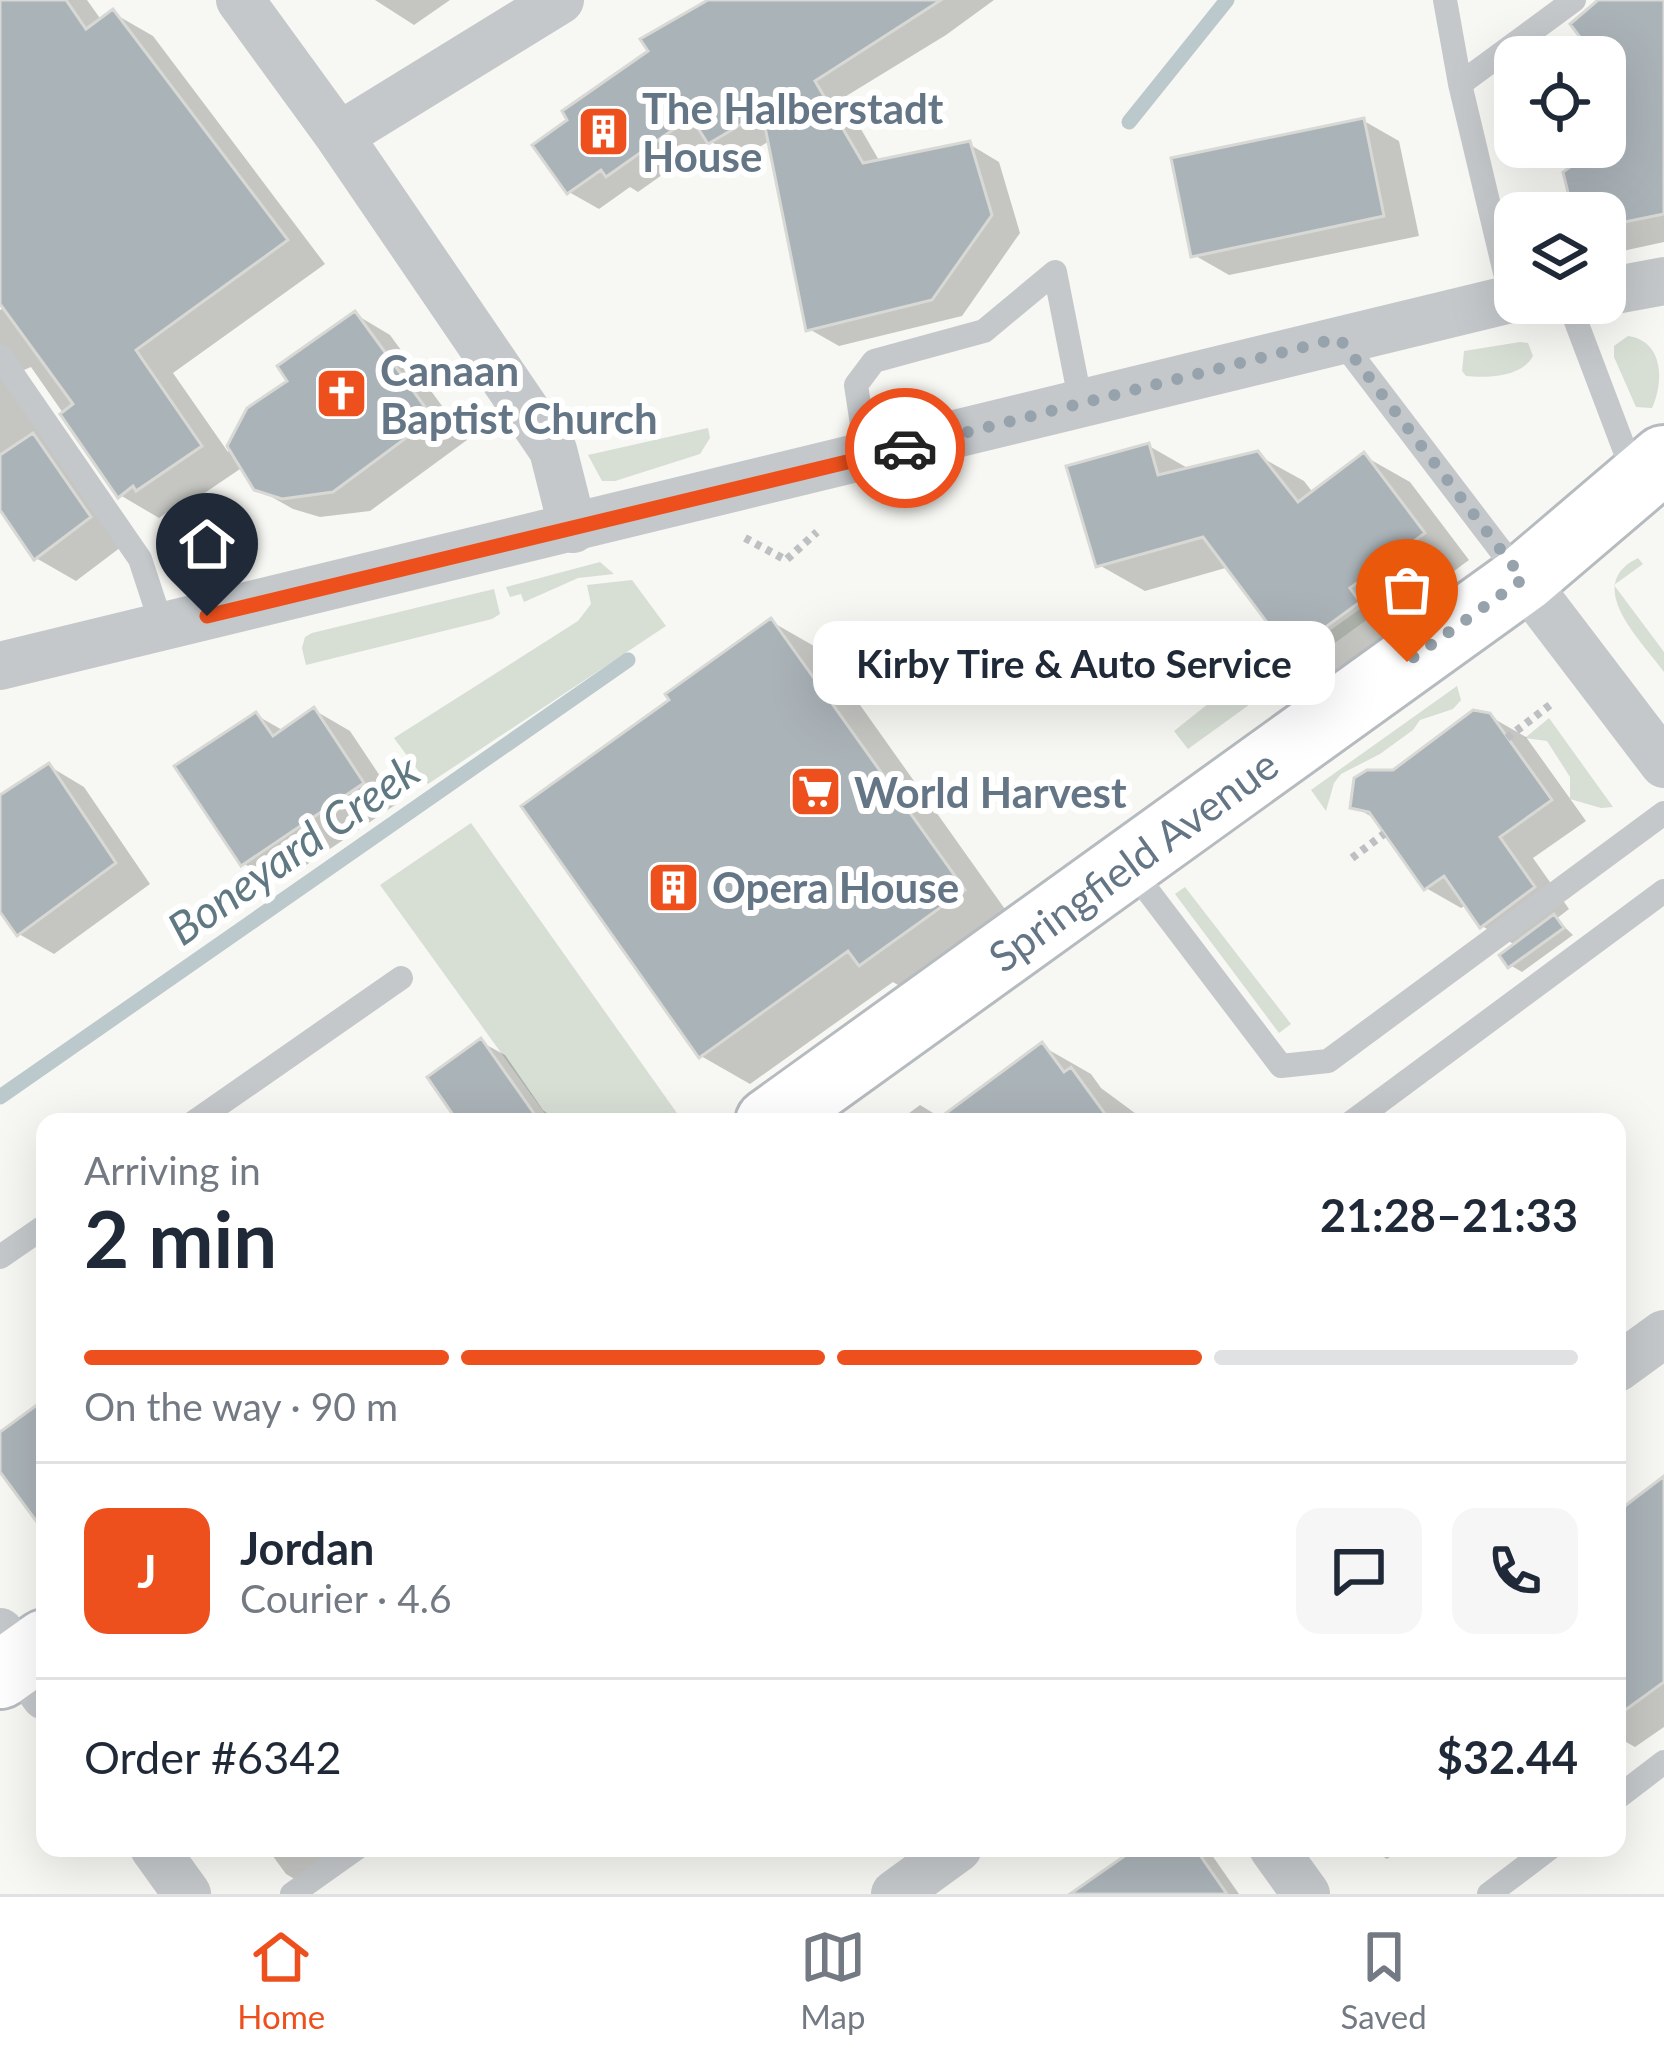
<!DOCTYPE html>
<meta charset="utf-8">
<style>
body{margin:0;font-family:Lato,sans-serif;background:#f6f6f7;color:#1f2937;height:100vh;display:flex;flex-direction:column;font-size:45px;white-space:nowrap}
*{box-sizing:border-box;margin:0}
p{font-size:39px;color:#747a83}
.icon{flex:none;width:66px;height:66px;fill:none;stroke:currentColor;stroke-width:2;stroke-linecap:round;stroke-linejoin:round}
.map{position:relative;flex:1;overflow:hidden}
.sheet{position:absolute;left:36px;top:1113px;width:1590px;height:744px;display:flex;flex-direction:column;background:#fff;border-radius:24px;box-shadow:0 12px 48px #0002}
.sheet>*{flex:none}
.controls{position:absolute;left:1494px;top:36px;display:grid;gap:24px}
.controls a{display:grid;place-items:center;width:132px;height:132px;border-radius:24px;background:#fff;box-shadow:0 12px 48px #0002;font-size:60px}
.pin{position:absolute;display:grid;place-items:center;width:102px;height:102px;color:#fff;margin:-123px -51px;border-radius:50% 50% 50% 0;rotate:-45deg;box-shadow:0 0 12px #0007}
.pin .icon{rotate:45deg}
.courier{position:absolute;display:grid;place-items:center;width:120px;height:120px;margin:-60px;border:9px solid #ed501c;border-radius:50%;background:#fff;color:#222;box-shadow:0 3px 15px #0007}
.bubble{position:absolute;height:84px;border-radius:24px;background:#fff;box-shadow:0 12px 48px #0002;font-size:39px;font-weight:700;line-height:84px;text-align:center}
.summary em{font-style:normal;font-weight:700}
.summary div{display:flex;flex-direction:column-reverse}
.summary{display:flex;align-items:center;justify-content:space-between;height:204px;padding:0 48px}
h1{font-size:78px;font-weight:700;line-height:90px}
.bar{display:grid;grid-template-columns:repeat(4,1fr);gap:18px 12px;align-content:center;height:144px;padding:0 48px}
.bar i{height:15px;border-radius:9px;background:#e0e1e3}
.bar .current{background:#ed501c}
.bar p{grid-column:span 4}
.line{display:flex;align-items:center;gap:30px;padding:0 48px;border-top:3px solid #e0e1e3}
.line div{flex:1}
.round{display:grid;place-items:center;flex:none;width:126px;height:126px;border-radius:24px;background:#f6f6f7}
.tabs{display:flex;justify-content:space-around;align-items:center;height:168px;border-top:3px solid #e0e1e3;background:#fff;font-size:33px;color:#747a83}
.tabs a{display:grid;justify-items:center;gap:6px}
.tabs .current{color:#ed501c}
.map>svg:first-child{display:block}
.grass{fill:#d7ded4}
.shadow{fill:#0003}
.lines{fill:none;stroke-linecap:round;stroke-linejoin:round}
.stream{stroke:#bbc8cc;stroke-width:15}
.building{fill:#aab3b8;stroke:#d8d8d5;stroke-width:3}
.secondary-casing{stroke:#b6bbc0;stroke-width:72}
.path{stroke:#bdc0c2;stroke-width:8;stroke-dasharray:6 6;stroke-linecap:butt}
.lane{stroke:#c4c8cb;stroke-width:24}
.street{stroke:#c4c8cb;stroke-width:48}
.secondary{stroke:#fff;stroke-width:66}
.done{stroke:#97a3ac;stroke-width:12;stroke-dasharray:0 21.6}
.route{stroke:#ed501c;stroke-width:15}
.labels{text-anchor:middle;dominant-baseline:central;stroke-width:12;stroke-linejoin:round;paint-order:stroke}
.poi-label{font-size:42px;font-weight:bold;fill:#647686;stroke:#fff;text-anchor:start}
.street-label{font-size:42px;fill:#647686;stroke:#fff}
.water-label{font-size:45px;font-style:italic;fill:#5f7882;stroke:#fff}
</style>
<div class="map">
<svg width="1664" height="1894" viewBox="0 0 1664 1894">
<rect width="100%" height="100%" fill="#f7f7f3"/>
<!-- grass -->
<path class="grass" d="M 1628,336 C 1664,341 1664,382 1652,408 L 1636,407 L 1614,357 L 1614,346 Z
M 1520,342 L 1528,343 L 1533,356 C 1522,377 1488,378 1466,376 L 1462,371 L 1464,351 Z
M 708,428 L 710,438 L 700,454 L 615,481 L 602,481 L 588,455 Z
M 1638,558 L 1643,564 L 1614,585 L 1664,652 L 1664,672 C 1641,640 1582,585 1638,558 Z
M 600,562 L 614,574 L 578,578 L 524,602 L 521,594 L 510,597 L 506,587 Z
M 632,580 L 666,626 L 428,784 L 394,738 L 578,621 L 591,604 L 587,585 Z
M 494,589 L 500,614 L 492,619 L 306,665 L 302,648 L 305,637 L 312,633 Z
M 1370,602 L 1372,616 L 1188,749 L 1174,731 L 1238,680 L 1282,651 L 1290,659 Z
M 1457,686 L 1461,700 L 1453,709 L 1420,720 L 1413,730 L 1380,754 L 1341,774 L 1334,783 L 1326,811 L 1311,790 Z
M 1549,718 L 1613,807 L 1601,808 L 1570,799 L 1570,777 L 1547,741 L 1525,738 Z
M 471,823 L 679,1116 L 670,1122 L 551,1122 L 380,885 Z
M 1185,887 L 1291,1024 L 1279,1033 L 1175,894 Z"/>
<!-- shadow -->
<path class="shadow" d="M 0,0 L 87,0 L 102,21 L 113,13 L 153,36 L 325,264 L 173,373 L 228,452 L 249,410 L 292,382 L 355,314 L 390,335 L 467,440 L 370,511 L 320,517 L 293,509 L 256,488 L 243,467 L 178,511 L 173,508 L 159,518 L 120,495 L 31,367 L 24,370 L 129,541 L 76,581 L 36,558 L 0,505 L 0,310 L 5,307 L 0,299 Z
M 375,0 L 450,0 L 414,25 Z
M 715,0 L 994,0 L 946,35 L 843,98 L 880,162 L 969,144 L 999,162 L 1020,233 L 962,316 L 839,346 L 809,329 L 771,140 L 740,159 L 710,141 L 638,192 L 630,187 L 599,209 L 569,192 L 652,51 Z
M 1606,0 L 1664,0 L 1664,242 L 1618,252 L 1605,244 L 1605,213 L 1576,213 L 1605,147 L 1605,57 L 1598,57 Z
M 1364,121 L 1399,141 L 1419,236 L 1229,275 L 1194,255 Z
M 1149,446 L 1191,470 L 1257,455 L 1304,481 L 1314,494 L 1364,456 L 1410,482 L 1469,560 L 1394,615 L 1404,629 L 1337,677 L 1292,650 L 1229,567 L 1145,591 L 1099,565 Z
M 772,622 L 821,650 L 1012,919 L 911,993 L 893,982 L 750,1084 L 701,1056 L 674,700 Z
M 314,710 L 350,731 L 398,803 L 278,884 L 243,863 L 256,715 L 284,731 Z
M 1489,716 L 1526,737 L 1586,821 L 1533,858 L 1569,909 L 1556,919 L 1573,935 L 1522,972 L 1510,965 L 1517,946 L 1482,926 L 1467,904 L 1461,908 L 1426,888 L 1379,821 L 1353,806 L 1394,773 Z
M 49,766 L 84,787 L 150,884 L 54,954 L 19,934 L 0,906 L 0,799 Z
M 481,1042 L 505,1055 L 543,1110 L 559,1122 L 462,1122 Z
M 1042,1046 L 1091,1074 L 1101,1088 L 1147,1122 L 897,1122 L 920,1105 L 943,1119 Z
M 1664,1480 L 1664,1727 L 1635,1747 L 1617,1737 L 1617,1516 Z
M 267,1848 L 357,1848 L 305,1885 L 286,1874 Z
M 1141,1848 L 1207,1848 L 1239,1894 L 1098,1894 Z
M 1368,1848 L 1403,1848 L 1387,1859 Z"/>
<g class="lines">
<!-- stream -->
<path class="stream" d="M 1129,122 L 1227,0
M 0,1097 L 628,660"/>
</g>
<!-- building -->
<path class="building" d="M 0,0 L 66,0 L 86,29 L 113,9 L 288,240 L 136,350 L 202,446 L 136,491 L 133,486 L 118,498 L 60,414 L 73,404 L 0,304 Z
M 708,0 L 941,0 L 815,81 L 863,163 L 970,141 L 992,215 L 932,300 L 806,331 L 762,112 L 708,144 L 691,117 L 606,177 L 601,170 L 567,194 L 532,145 L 567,120 L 562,111 L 648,51 L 640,39 Z
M 1598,0 L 1664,0 L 1664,214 L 1605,226 L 1605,213 L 1573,213 L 1563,172 L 1597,147 L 1605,147 L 1605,57 L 1595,57 L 1570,24 Z
M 1364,118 L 1384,216 L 1191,257 L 1171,158 Z
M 355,311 L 433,418 L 333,492 L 282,499 L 254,490 L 227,446 L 247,408 L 287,381 L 277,366 Z
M 33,433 L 91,517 L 34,560 L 0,510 L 0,455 Z
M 1149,443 L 1158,475 L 1258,451 L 1298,502 L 1364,452 L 1425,533 L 1350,588 L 1360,602 L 1290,653 L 1203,537 L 1096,567 L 1066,466 Z
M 771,618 L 965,890 L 859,966 L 848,951 L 699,1058 L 521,806 L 669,700 L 665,694 Z
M 314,707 L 364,783 L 241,866 L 174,766 L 256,712 L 273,736 Z
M 1473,710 L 1490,713 L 1552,800 L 1500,837 L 1535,887 L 1480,928 L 1444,876 L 1424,890 L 1369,812 L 1350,808 L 1354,778 L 1367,770 L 1393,770 Z
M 49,763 L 116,863 L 17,936 L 0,912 L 0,795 Z
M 1554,914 L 1564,928 L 1508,968 L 1499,955 Z
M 481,1038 L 540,1122 L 458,1122 L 427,1077 Z
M 1042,1042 L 1064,1072 L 1071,1067 L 1111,1122 L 934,1122 Z
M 45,1399 L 45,1533 L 0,1472 L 0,1432 Z
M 1664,1476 L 1664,1682 L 1617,1716 L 1617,1512 Z
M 1136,1848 L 1195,1848 L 1227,1894 L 1070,1894 Z"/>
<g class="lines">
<defs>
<path id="secondary" d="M 769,1122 L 1523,579 L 1664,459
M 0,1675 L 45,1643"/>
</defs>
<!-- secondary casing -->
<use href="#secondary" class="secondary-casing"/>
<!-- path -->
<path class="path" d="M 745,538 L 786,560 L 817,532
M 1507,738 L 1550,705
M 1352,858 L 1384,834"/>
<!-- lane -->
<path class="lane" d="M 1445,0 L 1460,84 L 1511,298
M 1460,84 L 1574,0
M 1569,303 L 1636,480
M 1339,338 L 1521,577
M 0,356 L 140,559 L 162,626
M 867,457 L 856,385 L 874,361 L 984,331 L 1055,272 L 1081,404
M 1129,866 L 1281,1066 L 1328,1061 L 1664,813
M 194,1122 L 401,978
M 1352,1122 L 1664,891
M 0,1257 L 45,1226
M 1617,1798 L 1664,1762
M 292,1894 L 357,1848
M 1489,1894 L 1550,1848"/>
<!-- street -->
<path class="street" d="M 240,0 L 339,136 L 553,450 L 573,529
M 339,136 L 560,0
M 1605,292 L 1664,281
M 1523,579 L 1664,764
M 0,666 L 1515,298
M 1617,1368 L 1664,1334
M 0,1632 L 45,1696
M 154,1848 L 187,1894
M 1273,1848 L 1306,1894
M 895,1894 L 958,1848"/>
<!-- secondary -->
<use href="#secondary" class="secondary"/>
</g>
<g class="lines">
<!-- done -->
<path class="done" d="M 905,448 L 1339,338 L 1523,579 L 1407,662"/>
<!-- route -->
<path class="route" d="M 207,616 L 905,448"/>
</g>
<!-- icons -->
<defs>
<symbol id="building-square" viewBox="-11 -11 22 22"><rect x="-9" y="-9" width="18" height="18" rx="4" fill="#ed501c" stroke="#fff"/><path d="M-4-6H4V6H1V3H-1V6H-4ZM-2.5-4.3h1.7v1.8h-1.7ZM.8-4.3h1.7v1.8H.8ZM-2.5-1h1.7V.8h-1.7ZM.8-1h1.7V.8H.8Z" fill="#fff"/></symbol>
<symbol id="church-square" viewBox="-11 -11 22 22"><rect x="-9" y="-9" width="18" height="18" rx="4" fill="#ed501c" stroke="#fff"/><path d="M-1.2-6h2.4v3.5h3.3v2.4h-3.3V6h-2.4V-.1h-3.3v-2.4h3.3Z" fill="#fff"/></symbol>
<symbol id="supermarket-square" viewBox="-11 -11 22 22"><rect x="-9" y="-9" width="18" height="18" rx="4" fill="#ed501c" stroke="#fff"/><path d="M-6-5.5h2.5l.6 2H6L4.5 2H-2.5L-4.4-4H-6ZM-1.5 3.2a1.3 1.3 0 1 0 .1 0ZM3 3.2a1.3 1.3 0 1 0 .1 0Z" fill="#fff"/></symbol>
</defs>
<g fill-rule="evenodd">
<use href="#building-square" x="574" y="102" width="59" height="59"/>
<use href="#church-square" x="312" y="364" width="59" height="59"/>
<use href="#supermarket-square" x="786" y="762" width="59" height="59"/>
<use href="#building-square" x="644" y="858" width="59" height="59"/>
</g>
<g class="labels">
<!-- poi labels -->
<g class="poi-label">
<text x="642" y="108">The Halberstadt<tspan x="642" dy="48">House</tspan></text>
<text x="380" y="370">Canaan<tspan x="380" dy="48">Baptist Church</tspan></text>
<text x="854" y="792">World Harvest</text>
<text x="712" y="887">Opera House</text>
</g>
<!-- street labels -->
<g class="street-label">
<text transform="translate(1133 860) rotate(-36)">Springfield Avenue</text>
</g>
<!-- water labels -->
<g class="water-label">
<text transform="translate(293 849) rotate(-35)">Boneyard Creek</text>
</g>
</g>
</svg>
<div class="controls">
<a><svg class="icon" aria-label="locate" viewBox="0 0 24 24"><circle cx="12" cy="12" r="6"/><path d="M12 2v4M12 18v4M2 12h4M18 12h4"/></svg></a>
<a><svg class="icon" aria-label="layers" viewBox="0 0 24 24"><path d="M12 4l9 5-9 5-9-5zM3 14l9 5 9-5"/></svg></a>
</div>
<div class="pin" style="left:1407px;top:662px;background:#ea580c"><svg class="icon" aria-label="bag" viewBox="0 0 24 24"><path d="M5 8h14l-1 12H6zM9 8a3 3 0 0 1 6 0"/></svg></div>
<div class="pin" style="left:207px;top:616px;background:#1f2937"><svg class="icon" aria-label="home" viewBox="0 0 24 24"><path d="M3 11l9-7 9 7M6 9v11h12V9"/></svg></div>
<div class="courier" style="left:905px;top:448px"><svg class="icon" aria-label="car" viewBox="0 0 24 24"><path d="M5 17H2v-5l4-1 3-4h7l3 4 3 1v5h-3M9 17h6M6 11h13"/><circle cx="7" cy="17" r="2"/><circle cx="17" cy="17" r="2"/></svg></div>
<div class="bubble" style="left:813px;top:621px;width:522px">Kirby Tire &amp; Auto Service</div>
<section class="sheet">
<div class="summary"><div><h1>2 min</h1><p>Arriving in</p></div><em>21:28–21:33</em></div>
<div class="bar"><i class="current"></i><i class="current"></i><i class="current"></i><i></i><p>On the way · 90 m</p></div>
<div class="line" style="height:216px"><b class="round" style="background:#ed501c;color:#fff">J</b><div><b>Jordan</b><p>Courier · 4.6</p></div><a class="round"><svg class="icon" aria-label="chat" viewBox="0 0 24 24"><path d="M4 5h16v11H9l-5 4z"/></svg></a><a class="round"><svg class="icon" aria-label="phone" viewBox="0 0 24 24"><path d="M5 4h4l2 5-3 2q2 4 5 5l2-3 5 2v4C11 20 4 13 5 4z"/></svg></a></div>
<div class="line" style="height:156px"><div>Order #6342</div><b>$32.44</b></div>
</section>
</div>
<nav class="tabs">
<a class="current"><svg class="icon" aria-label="home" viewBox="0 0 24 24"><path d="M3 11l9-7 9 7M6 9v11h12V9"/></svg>Home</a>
<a><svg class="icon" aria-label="map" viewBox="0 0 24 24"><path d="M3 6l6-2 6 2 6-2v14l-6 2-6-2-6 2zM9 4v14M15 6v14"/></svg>Map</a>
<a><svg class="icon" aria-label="saved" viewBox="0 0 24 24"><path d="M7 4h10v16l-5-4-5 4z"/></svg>Saved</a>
</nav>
